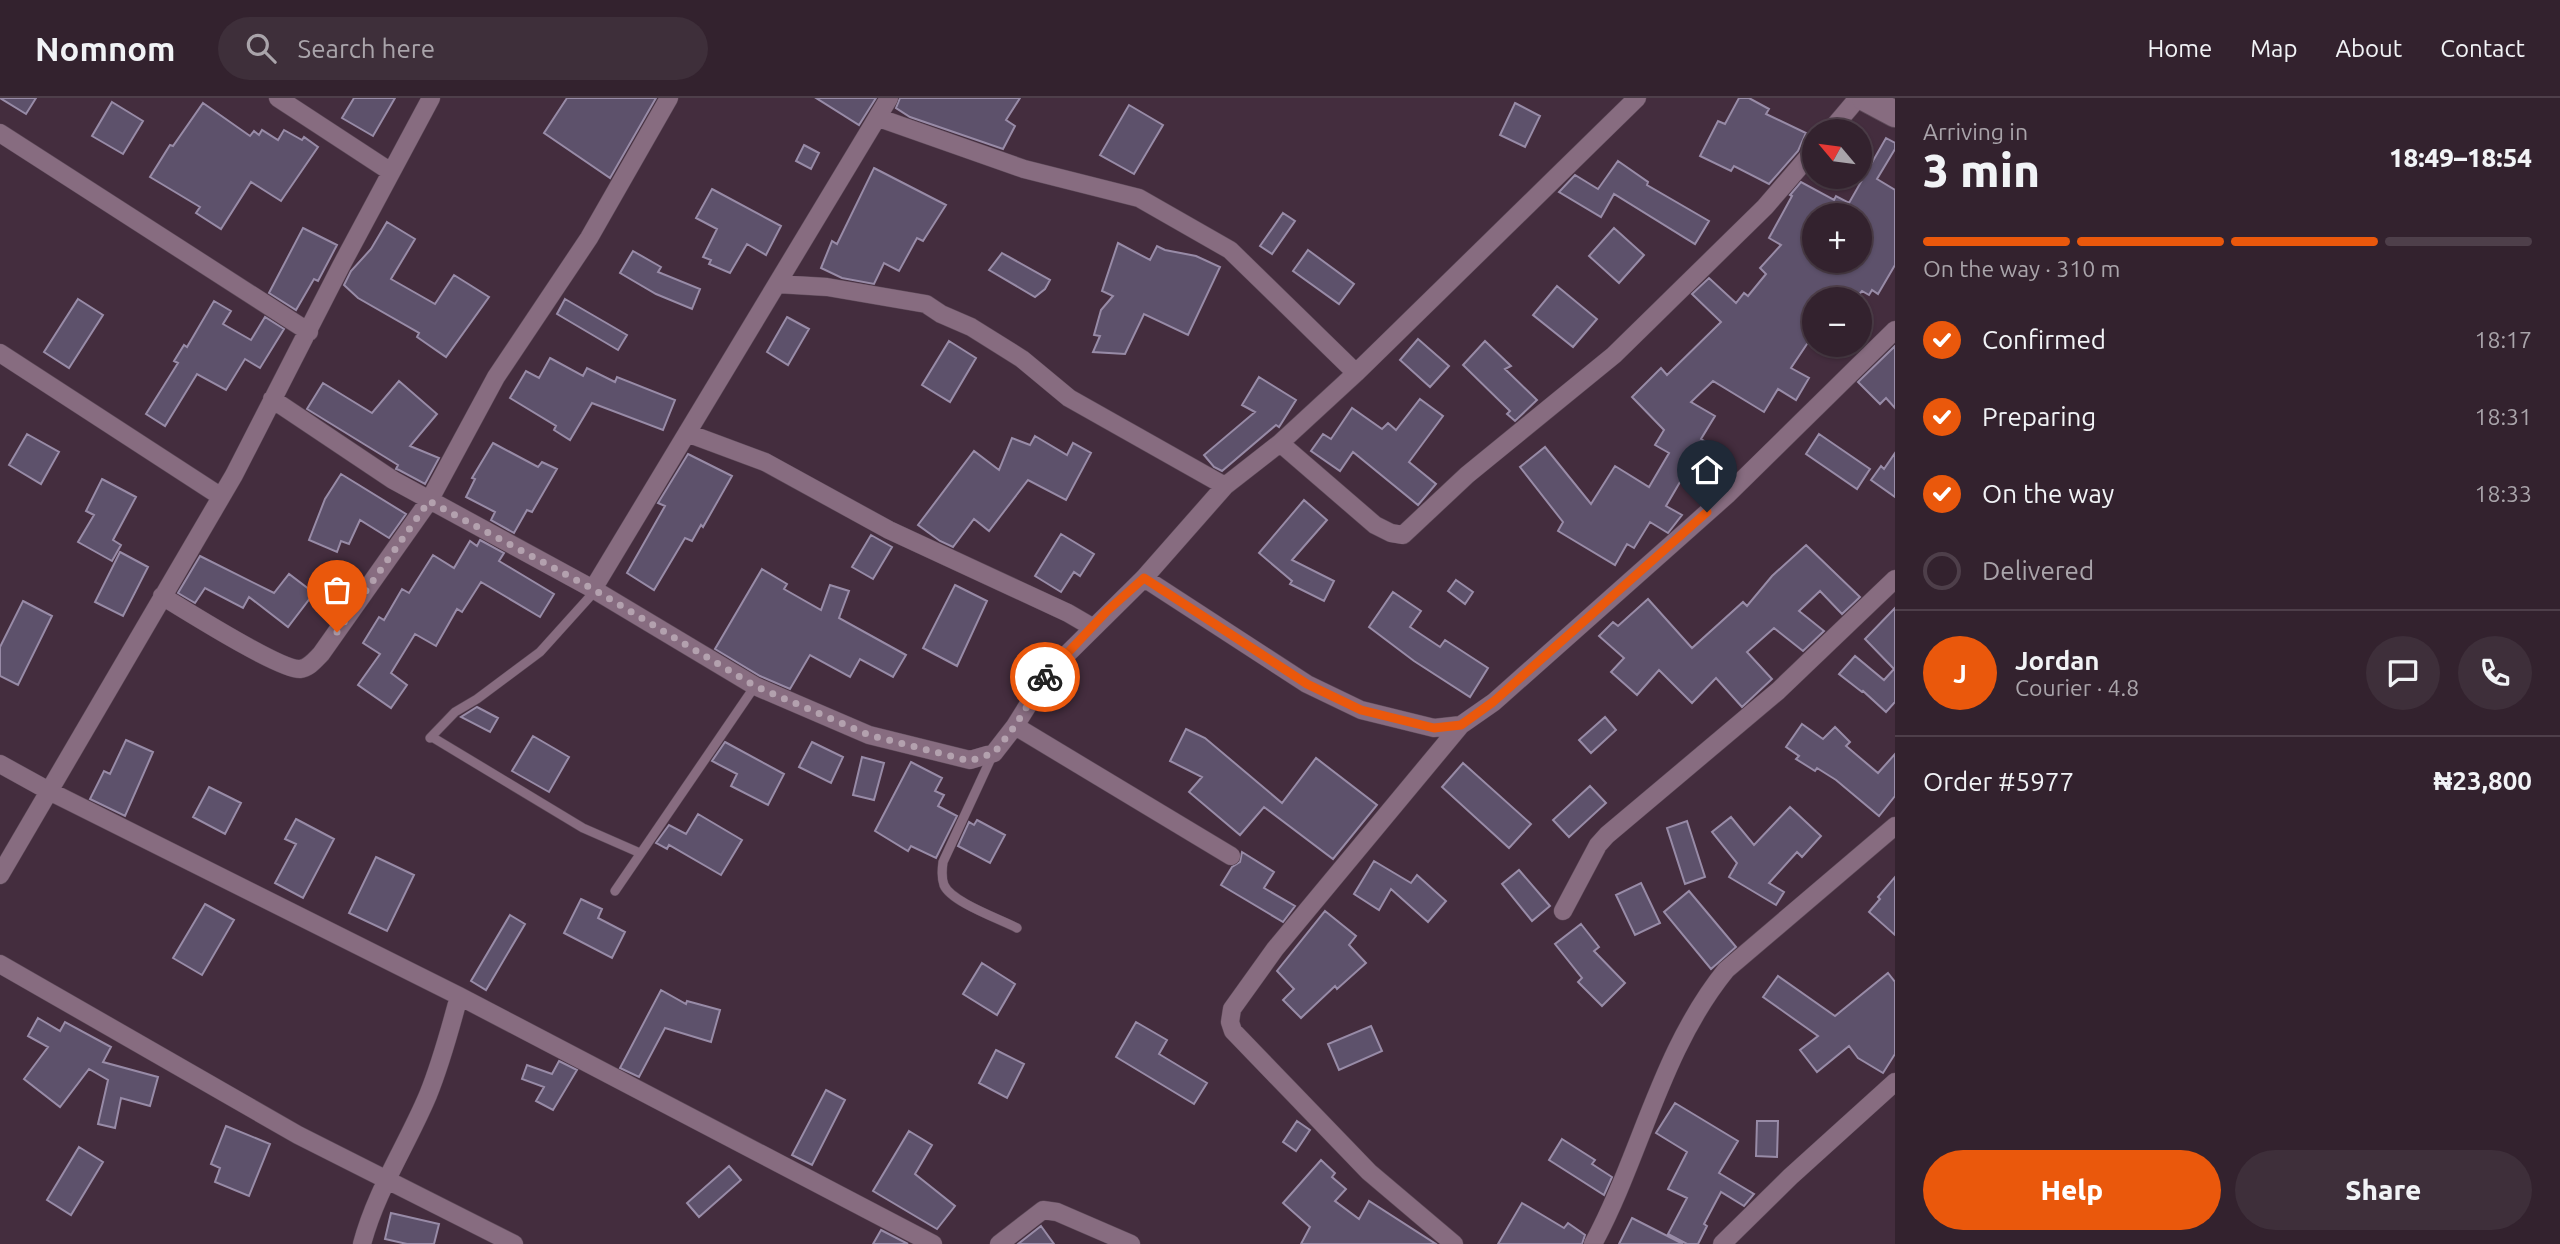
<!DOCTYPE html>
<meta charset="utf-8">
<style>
body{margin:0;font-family:Ubuntu,sans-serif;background:#3e2f3a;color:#f1f3f6;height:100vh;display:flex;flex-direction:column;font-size:26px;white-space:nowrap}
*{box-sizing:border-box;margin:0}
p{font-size:23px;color:#a9a4aa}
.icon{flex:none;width:38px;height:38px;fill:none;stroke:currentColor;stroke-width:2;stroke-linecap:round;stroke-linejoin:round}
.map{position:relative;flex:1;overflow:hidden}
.sheet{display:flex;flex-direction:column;background:#33222e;width:665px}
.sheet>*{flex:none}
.needle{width:46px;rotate:299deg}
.tools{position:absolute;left:1802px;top:21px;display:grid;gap:14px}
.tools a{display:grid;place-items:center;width:70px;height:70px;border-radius:50%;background:#33222e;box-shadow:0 2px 5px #0004,0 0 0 2px #4e3f4a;font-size:35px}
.pin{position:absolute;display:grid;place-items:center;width:60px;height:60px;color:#fff;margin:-72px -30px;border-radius:50% 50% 50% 0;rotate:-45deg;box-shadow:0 0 7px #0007}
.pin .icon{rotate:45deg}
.courier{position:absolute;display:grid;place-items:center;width:70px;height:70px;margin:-35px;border:5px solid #ea580c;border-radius:50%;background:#fff;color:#222;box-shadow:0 2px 9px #0007}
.overview em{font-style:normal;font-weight:800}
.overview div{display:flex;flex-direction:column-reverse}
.overview{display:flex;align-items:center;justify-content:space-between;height:119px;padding:0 28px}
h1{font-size:46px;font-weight:800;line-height:52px}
.bar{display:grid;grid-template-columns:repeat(4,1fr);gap:10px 7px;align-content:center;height:84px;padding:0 28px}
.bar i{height:9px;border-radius:5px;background:#4e3f4a}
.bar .active{background:#ea580c}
.bar p{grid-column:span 4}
.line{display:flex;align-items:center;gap:18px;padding:0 28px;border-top:2px solid #4e3f4a}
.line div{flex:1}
.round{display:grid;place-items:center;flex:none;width:74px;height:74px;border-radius:37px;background:#3e2f3a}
ol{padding:0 28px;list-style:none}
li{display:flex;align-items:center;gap:21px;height:77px}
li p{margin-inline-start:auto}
li .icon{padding:7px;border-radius:50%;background:#ea580c;color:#fff;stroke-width:4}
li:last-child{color:#a9a4aa}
li i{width:38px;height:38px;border:4px solid #4e3f4a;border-radius:50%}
.button{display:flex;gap:14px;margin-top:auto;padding:14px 28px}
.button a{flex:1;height:80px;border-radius:42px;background:#ea580c;color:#fff;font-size:28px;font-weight:800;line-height:80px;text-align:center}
.button a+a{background:#3e2f3a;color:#f1f3f6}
header{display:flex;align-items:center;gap:42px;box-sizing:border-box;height:98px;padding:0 35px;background:#33222e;border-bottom:2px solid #4e3f4a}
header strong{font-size:33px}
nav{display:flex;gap:38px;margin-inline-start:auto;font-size:24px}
.search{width:490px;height:63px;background:#3e2f3a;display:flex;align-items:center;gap:18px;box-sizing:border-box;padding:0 24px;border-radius:38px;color:#a9a4aa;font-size:26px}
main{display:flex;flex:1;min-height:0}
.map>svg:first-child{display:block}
.building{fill:#5d516b;stroke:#988ba7;stroke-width:2;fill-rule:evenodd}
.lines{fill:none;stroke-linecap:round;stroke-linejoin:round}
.lane-casing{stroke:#5d4a58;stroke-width:10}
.street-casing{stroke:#5d4a58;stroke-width:19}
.secondary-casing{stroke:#5d4a58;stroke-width:28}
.lane{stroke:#876c80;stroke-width:9}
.street{stroke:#876c80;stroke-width:18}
.secondary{stroke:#876c80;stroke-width:26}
.done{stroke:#b3a1ae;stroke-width:7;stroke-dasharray:0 12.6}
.route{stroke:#ea580c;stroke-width:9}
</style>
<header>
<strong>Nomnom</strong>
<div class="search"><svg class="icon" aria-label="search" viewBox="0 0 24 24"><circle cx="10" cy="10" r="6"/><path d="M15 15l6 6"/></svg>Search here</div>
<nav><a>Home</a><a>Map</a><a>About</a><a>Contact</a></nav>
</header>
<main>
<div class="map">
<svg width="1895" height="1146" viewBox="0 0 1895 1146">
<rect width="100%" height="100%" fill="#442d3e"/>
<!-- building -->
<path class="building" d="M 0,0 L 36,0 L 26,16 Z
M 354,0 L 395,0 L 373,38 L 342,20 Z
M 567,0 L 656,0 L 610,80 L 544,35 Z
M 816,0 L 876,0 L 859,27 Z
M 900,0 L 1020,0 L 1006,22 L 1015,28 L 1003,51 L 910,19 L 896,10 Z
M 1739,0 L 1749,0 L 1769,11 L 1766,16 L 1806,35 L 1798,53 L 1769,86 L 1734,68 L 1731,73 L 1700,58 L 1718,23 L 1725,26 Z
M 112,4 L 143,23 L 123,56 L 92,38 Z
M 203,5 L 250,38 L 254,33 L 259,37 L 262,32 L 278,42 L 284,32 L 302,42 L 304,39 L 318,49 L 281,103 L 251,84 L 221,131 L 196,115 L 200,109 L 150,79 L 170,47 L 173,48 Z
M 1515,5 L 1540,18 L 1525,49 L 1500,37 Z
M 1129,7 L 1163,27 L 1134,76 L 1100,57 Z
M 1886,40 L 1895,45 L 1895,51 L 1877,81 L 1895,92 L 1895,167 L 1878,196 L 1872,192 L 1869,197 L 1862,193 L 1855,201 L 1815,201 L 1815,234 L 1791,270 L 1809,280 L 1796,302 L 1778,291 L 1764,314 L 1713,283 L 1691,304 L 1715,318 L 1701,341 L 1716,350 L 1701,374 L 1690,367 L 1666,408 L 1682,417 L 1668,435 L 1650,424 L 1634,450 L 1627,446 L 1615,467 L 1558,433 L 1563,424 L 1520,369 L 1545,349 L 1591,406 L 1615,368 L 1649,389 L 1669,355 L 1655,347 L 1664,332 L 1632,299 L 1661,270 L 1667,277 L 1721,224 L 1692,196 L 1709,180 L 1736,205 L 1744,195 L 1748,198 L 1766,176 L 1760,170 L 1781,147 L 1769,140 L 1792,98 L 1790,97 L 1801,84 L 1834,102 L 1836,98 L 1849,105 ZM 1815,117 L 1860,117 L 1860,163 L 1815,163 Z
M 804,47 L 819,55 L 811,71 L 796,63 Z
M 1618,63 L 1648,84 L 1647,87 L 1709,123 L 1695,146 L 1614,96 L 1601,119 L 1559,94 L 1575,77 L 1598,91 Z
M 874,70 L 946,107 L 923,143 L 917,140 L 899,173 L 884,165 L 874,186 L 842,180 L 821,170 L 832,143 L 837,146 Z
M 712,91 L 781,128 L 766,157 L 747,146 L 730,175 L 709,166 L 711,162 L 703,159 L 717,131 L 696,120 Z
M 1283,115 L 1295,123 L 1272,156 L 1260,148 Z
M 387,124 L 415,141 L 391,181 L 435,206 L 454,177 L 489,199 L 446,259 L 417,239 L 419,235 L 358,200 L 344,187 L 351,173 L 371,151 Z
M 303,130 L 337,147 L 318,183 L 314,181 L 296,212 L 269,195 Z
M 1614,130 L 1644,157 L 1619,185 L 1589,158 Z
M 1118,145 L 1150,162 L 1157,148 L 1165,152 L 1196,158 L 1220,169 L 1188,237 L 1144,216 L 1125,256 L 1093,254 L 1100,238 L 1094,237 L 1101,212 L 1113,198 L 1102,193 Z
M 1308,152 L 1354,186 L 1339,206 L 1293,173 Z
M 633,153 L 661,169 L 658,174 L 700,191 L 692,211 L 656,196 L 620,175 Z
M 1002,155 L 1050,182 L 1045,191 L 1035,199 L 989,172 Z
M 1557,188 L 1597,221 L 1573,249 L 1533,217 Z
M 78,201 L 103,217 L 69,270 L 44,254 Z
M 565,201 L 627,237 L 618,252 L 557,216 Z
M 214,203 L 231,213 L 223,226 L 251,242 L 265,219 L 284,231 L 260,270 L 245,261 L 226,292 L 197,276 L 165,328 L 146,316 L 178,265 L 174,263 L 184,247 L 187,249 Z
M 787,219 L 809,231 L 788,267 L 767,254 Z
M 1418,241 L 1449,268 L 1430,289 L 1400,262 Z
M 949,243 L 976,260 L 950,304 L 922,287 Z
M 1485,243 L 1511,268 L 1505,271 L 1537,302 L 1515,323 L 1507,316 L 1510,313 L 1463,267 Z
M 1895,248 L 1895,310 L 1886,300 L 1880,306 L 1858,284 Z
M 550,260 L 583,278 L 587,270 L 615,284 L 617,279 L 675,302 L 663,332 L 592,305 L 570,342 L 554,332 L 556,328 L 510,300 L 526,273 L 539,280 Z
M 1259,279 L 1296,302 L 1279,329 L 1276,327 L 1222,373 L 1214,369 L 1204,357 L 1255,314 L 1242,307 Z
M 399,283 L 437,316 L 410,348 L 439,360 L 425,386 L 399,372 L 396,371 L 398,367 L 307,311 L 323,285 L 372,315 Z
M 1420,301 L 1443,318 L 1409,364 L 1436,386 L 1418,407 L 1353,354 L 1340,373 L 1311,353 L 1323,336 L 1331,341 L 1352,310 L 1382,331 L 1388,325 L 1396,332 Z
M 27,336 L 59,354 L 41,386 L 9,367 Z
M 1819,336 L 1870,371 L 1857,391 L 1806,356 Z
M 1035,338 L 1067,357 L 1073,345 L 1091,355 L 1066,402 L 1028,382 L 989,433 L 974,421 L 953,449 L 940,443 L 918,427 L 974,353 L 999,372 L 1012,340 L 1030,347 Z
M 493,345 L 538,369 L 542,364 L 557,371 L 532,414 L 527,412 L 514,435 L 491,422 L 495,414 L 466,399 L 475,381 L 472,380 Z
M 1895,355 L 1895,399 L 1871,382 L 1881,368 L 1884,371 Z
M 688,356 L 732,378 L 703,429 L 701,427 L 692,443 L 685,440 L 654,492 L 627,475 L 665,408 L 658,405 Z
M 341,376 L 406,416 L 389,440 L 360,422 L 349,446 L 341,443 L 337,454 L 309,442 L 325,401 Z
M 102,381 L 136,399 L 113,442 L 121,447 L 112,463 L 78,444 L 94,417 L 86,413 Z
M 1304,402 L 1327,422 L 1292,462 L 1334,483 L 1324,503 L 1290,486 L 1292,483 L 1259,455 Z
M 1061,436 L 1094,456 L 1080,478 L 1074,474 L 1061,494 L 1035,478 Z
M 871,437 L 892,449 L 873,481 L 852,469 Z
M 480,442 L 504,455 L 499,463 L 554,496 L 540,519 L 481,484 L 462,514 L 457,511 L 436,548 L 415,536 L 391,575 L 407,587 L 391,610 L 358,587 L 380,556 L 363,545 L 379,519 L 384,522 L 402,491 L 409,495 L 433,457 L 454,470 L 470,443 L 477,448 Z
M 1806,447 L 1860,499 L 1842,516 L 1820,493 L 1799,513 L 1824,533 L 1803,553 L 1774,530 L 1747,554 L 1772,581 L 1742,609 L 1716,580 L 1692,605 L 1659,572 L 1637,597 L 1611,574 L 1624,560 L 1599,538 L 1613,524 L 1618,528 L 1648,501 L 1692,550 L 1743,504 L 1747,508 L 1772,478 Z
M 120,454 L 148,469 L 123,518 L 95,504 Z
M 200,458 L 274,495 L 289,476 L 314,495 L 288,529 L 249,499 L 243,510 L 205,490 L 195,505 L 178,495 Z
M 762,471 L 787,486 L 784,491 L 821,512 L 830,487 L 849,493 L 839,520 L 906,557 L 893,579 L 860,561 L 850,579 L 810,557 L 790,591 L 760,578 L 715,551 Z
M 1456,482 L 1473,494 L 1465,506 L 1448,493 Z
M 955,487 L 987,503 L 957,568 L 923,550 Z
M 1393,494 L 1421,513 L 1410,529 L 1440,549 L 1445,542 L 1488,570 L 1470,599 L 1414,563 L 1369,529 Z
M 23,503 L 52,518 L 18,587 L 0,578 L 0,549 Z
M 1895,510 L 1895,604 L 1886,614 L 1863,593 L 1862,594 L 1839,576 L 1855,558 L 1884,582 L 1894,571 L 1865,541 Z
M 477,609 L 498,620 L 490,634 L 461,619 Z
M 1605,619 L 1616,632 L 1591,655 L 1579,642 Z
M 1802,626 L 1823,641 L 1835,629 L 1850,644 L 1846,648 L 1878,675 L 1895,656 L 1895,698 L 1879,718 L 1836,682 L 1817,670 L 1815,673 L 1796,661 L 1799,658 L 1786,649 Z
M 1186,631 L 1205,640 L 1282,705 L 1316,660 L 1377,707 L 1333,761 L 1264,709 L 1240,737 L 1189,694 L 1202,679 L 1170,663 Z
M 533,638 L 569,659 L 549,694 L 512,673 Z
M 126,642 L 153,654 L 125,718 L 90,701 L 104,673 L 110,676 Z
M 725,644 L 784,676 L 768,707 L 731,688 L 737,676 L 712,663 Z
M 812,644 L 843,659 L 831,685 L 799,669 Z
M 862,659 L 884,665 L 874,702 L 853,697 Z
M 911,664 L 942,680 L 935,693 L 944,697 L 938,708 L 957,718 L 936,760 L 911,748 L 908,753 L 875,733 Z
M 1463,665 L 1531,726 L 1509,750 L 1442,689 Z
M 1590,688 L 1606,705 L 1569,739 L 1553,722 Z
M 209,689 L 241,705 L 225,736 L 193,719 Z
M 1790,709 L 1821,738 L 1802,759 L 1797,754 L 1769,785 L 1784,794 L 1776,807 L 1729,779 L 1737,765 L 1712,734 L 1731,719 L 1754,747 Z
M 698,716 L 742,742 L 721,777 L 669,747 L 667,751 L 656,745 L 669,727 L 686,736 Z
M 296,721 L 334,741 L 303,800 L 275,785 L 296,746 L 285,741 Z
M 977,722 L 1005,737 L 990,765 L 958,748 L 969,724 L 974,727 Z
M 1687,723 L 1705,779 L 1685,786 L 1667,730 Z
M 1242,754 L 1274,774 L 1264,790 L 1295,808 L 1283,824 L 1221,787 L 1232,769 L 1240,764 Z
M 376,759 L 414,777 L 387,833 L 349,815 Z
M 1374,763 L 1411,785 L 1417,777 L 1446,803 L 1428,824 L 1391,791 L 1379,812 L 1354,796 Z
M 1519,772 L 1550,808 L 1532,823 L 1502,786 Z
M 1895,779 L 1895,837 L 1869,814 L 1880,801 L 1878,799 Z
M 1641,785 L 1660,825 L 1635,837 L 1616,797 Z
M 1689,793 L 1736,849 L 1711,871 L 1664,814 Z
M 581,801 L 602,811 L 598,820 L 625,834 L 612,860 L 564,835 Z
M 205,806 L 234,822 L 202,877 L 173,860 Z
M 1325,813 L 1356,838 L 1349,847 L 1366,865 L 1337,891 L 1335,888 L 1301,920 L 1283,902 L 1294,891 L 1277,873 Z
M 510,817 L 525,826 L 486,892 L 471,883 Z
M 1581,826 L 1599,849 L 1594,853 L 1625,885 L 1602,908 L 1578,884 L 1582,880 L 1555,846 Z
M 982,865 L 1015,886 L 997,917 L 963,896 Z
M 1888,875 L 1895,884 L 1895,956 L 1883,975 L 1858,960 L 1849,948 L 1817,974 L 1800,952 L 1818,938 L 1763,899 L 1778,878 L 1835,918 Z
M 661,892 L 686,906 L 687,903 L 720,912 L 711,944 L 665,930 L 639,979 L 620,970 Z
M 38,920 L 60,933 L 65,924 L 111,949 L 103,964 L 158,979 L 150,1008 L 121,1000 L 115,1030 L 98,1026 L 108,982 L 89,971 L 60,1009 L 24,981 L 48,949 L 28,938 Z
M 1136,924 L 1167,942 L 1159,956 L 1207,985 L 1194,1006 L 1116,959 Z
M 1371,928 L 1382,953 L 1339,972 L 1328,946 Z
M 996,952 L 1024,966 L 1007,1000 L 979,985 Z
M 559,963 L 577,972 L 553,1012 L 536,1003 L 544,989 L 522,981 L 527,967 L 552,976 Z
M 826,992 L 845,1002 L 812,1067 L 792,1057 Z
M 1675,1005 L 1738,1043 L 1719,1075 L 1754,1096 L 1744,1108 L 1721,1094 L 1704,1126 L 1707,1128 L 1698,1146 L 1687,1146 L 1668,1136 L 1687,1100 L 1668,1091 L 1687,1054 L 1656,1035 Z
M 1297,1023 L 1310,1032 L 1296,1053 L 1283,1044 Z
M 1757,1023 L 1778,1023 L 1777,1059 L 1756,1058 Z
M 226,1028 L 270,1046 L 249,1098 L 215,1084 L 220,1070 L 211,1066 Z
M 909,1033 L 932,1047 L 915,1076 L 955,1108 L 937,1131 L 873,1093 Z
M 1562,1041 L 1595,1062 L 1592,1066 L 1612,1079 L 1604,1097 L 1549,1062 Z
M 79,1049 L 103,1064 L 71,1117 L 47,1102 Z
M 1321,1062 L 1335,1075 L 1332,1079 L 1346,1091 L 1335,1103 L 1359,1121 L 1369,1103 L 1436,1146 L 1301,1146 L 1310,1129 L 1283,1105 Z
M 729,1068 L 741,1082 L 699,1119 L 687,1105 Z
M 1522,1105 L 1564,1130 L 1568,1125 L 1585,1137 L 1582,1146 L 1498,1146 Z
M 391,1115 L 439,1126 L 434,1146 L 407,1146 L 385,1141 Z
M 1632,1120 L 1683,1146 L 1619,1146 Z
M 1041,1128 L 1054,1146 L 1018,1146 Z
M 881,1132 L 908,1146 L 873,1146 Z"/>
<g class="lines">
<defs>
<path id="lane" d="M 432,639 L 583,730 L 640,755
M 430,640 L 455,614 L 477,601 L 540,554 L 595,493
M 993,656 L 943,764 C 942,771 941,779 944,787 C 951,804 1000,821 1017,830
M 615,793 L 755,588"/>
<path id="street" d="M 278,0 L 391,74
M 879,20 L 1024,71 L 1139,100 L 1230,152 L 1356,275
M 1830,33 L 1858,0
M 0,35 L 309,234
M 777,186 L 827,189 L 926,206 L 941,216 L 971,229 L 1022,261 L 1069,300 L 1225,388
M 0,255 L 220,398
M 272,301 L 393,382 L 593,491 L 755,588 L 869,637 L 970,662 L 994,655 L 1015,628 L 1048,575 L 1144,480 L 1225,388 L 1280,345 L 1356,275 L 1637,0
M 687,335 L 765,364 L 889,432 L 1068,515 L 1092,529
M 1280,345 L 1375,427 L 1391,435 L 1403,437 L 1467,377 L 1614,257 L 1765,109 L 1815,51
M 1144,480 L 1307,586 L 1361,612 L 1434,630 L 1461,627
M 593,491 L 889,0
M 162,498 C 185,512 280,572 300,571 C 309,570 315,562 321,556 L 429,403 L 496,279 L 589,140 L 669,0
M 1015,628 L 1231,758
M 0,666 L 49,693 L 459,898 L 933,1146
M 0,777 L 234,377 L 341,168 L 431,0
M 1563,813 L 1598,747 L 1607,737 L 1778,593 L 1895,481
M 0,866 L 298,1037 L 514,1146
M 362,1146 C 376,1093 407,1047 428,997 C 441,965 450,932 459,898
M 999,1146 L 1043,1112 L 1057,1114 L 1131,1146
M 1454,1146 L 1369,1074 L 1233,933 L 1230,924 L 1232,911 L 1275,851 L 1461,627 L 1494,604 L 1727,397 L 1895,232
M 1593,1146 C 1641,1057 1661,952 1726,872 L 1895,728
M 1722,1146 L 1790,1079 L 1895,984"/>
<path id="secondary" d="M 1865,0 L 1895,16"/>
</defs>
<!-- lane casing -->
<use href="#lane" class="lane-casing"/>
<!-- street casing -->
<use href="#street" class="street-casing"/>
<!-- secondary casing -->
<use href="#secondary" class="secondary-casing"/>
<!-- lane -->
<use href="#lane" class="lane"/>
<!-- street -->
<use href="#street" class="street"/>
<!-- secondary -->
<use href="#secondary" class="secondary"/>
</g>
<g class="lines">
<!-- done -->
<path class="done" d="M 337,534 L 429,403 L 593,491 L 755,588 L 869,637 L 970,663 L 994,655 L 1015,628 L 1045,579"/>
<!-- route -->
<path class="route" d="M 1045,579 L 1107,513 L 1144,480 L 1307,586 L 1361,612 L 1434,630 L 1461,627 L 1493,604 L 1707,414"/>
</g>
</svg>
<div class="tools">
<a><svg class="needle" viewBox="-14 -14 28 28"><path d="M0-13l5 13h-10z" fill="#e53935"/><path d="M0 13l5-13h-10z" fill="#a9a4aa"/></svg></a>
<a>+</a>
<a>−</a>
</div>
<div class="pin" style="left:337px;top:534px;background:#ea580c"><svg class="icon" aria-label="bag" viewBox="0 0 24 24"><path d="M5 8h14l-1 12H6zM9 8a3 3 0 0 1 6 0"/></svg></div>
<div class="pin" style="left:1707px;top:414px;background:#1f2937"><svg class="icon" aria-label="home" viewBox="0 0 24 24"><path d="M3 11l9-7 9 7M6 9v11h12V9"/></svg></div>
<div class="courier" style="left:1045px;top:579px"><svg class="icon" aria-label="bike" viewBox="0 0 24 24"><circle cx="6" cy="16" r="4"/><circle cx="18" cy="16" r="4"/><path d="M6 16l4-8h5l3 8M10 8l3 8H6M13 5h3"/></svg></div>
</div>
<section class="sheet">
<div class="overview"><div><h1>3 min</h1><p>Arriving in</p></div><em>18:49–18:54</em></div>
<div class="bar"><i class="active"></i><i class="active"></i><i class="active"></i><i></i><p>On the way · 310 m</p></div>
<ol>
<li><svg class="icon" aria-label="check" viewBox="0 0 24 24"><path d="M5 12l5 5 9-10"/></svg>Confirmed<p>18:17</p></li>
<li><svg class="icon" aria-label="check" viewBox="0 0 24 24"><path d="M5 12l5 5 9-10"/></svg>Preparing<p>18:31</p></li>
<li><svg class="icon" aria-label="check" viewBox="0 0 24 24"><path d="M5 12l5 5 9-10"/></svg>On the way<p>18:33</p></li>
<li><i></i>Delivered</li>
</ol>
<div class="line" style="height:126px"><b class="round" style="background:#ea580c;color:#fff">J</b><div><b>Jordan</b><p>Courier · 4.8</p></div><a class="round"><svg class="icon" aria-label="chat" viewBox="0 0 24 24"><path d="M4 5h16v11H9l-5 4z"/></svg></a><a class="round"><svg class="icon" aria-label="phone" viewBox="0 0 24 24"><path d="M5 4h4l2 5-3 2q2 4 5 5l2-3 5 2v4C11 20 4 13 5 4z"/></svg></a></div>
<div class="line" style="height:91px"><div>Order #5977</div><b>₦23,800</b></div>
<div class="button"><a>Help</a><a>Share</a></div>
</section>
</main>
